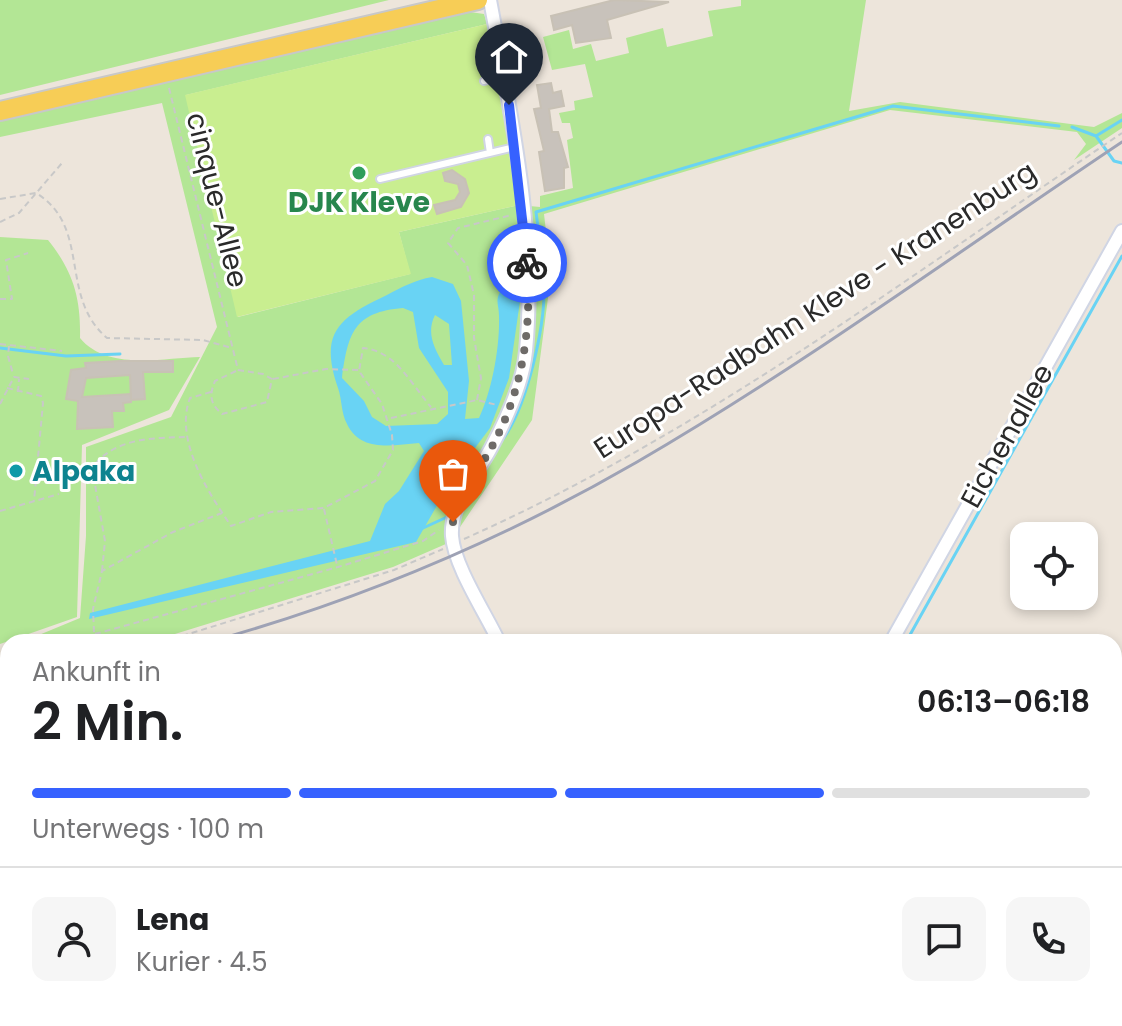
<!DOCTYPE html>
<html lang="de">
<meta charset="utf-8">
<style>
body{margin:0;font-family:Poppins,sans-serif;background:#f6f6f6;color:#202124;height:100vh;display:flex;flex-direction:column;font-size:30px;white-space:nowrap}
*{box-sizing:border-box;margin:0}
p{font-size:26px;color:#757577}
.icon{flex:none;width:44px;height:44px;fill:none;stroke:currentColor;stroke-width:2;stroke-linecap:round;stroke-linejoin:round}
.map{position:relative;flex:1;overflow:hidden}
.side{position:absolute;left:0px;top:634px;width:1122px;height:392px;display:flex;flex-direction:column;background:#fff;border-radius:24px 24px 0 0;box-shadow:0 4px 12px #0003}
.side>*{flex:none}
.buttons{position:absolute;left:1010px;top:522px;display:grid;gap:16px}
.buttons a{display:grid;place-items:center;width:88px;height:88px;border-radius:16px;background:#fff;box-shadow:0 4px 12px #0003;font-size:40px}
.pin{position:absolute;display:grid;place-items:center;width:68px;height:68px;color:#fff;margin:-82px -34px;border-radius:50% 50% 50% 0;rotate:-45deg;box-shadow:0 0 8px #0007}
.pin .icon{rotate:45deg}
.courier{position:absolute;display:grid;place-items:center;width:80px;height:80px;margin:-40px;border:6px solid #3661ff;border-radius:50%;background:#fff;color:#222;box-shadow:0 2px 10px #0007}
.overview em{font-style:normal;font-weight:600}
.overview div{display:flex;flex-direction:column-reverse}
.overview{display:flex;align-items:center;justify-content:space-between;height:136px;padding:0 32px}
h1{font-size:52px;font-weight:600;line-height:60px}
.bar{display:grid;grid-template-columns:repeat(4,1fr);gap:12px 8px;align-content:center;height:96px;padding:0 32px}
.bar i{height:10px;border-radius:6px;background:#e0e0e0}
.bar .active{background:#3661ff}
.bar p{grid-column:span 4}
.line{display:flex;align-items:center;gap:20px;padding:0 32px;border-top:2px solid #e0e0e0}
.line div{flex:1}
.round{display:grid;place-items:center;flex:none;width:84px;height:84px;border-radius:16px;background:#f6f6f6}
.map>svg:first-child{display:block}
.green{fill:#b3e695}
.pitch{fill:#c9ee90}
.water{fill:#69d3f4;fill-rule:evenodd}
.lines{fill:none;stroke-linecap:round;stroke-linejoin:round}
.stream{stroke:#69d3f4;stroke-width:3}
.building{fill:#c8c2bb;stroke:#c8c1b5;stroke-width:2}
.service-casing{stroke:#d0d5e4;stroke-width:10}
.minor-casing{stroke:#d0d5e4;stroke-width:16}
.secondary-casing{stroke:#d0d5e4;stroke-width:20}
.primary-casing{stroke:#c8c8c8;stroke-width:22}
.path{stroke:#c8c8c8;stroke-width:2;stroke-dasharray:6 4;stroke-linecap:butt}
.service{stroke:#fff;stroke-width:6}
.minor{stroke:#fff;stroke-width:12}
.secondary{stroke:#fff;stroke-width:16}
.primary{stroke:#f7cd56;stroke-width:18}
.rail{stroke:#9ea2b5;stroke-width:3}
.done{stroke:#6e6b68;stroke-width:8;stroke-dasharray:0 14.4}
.route{stroke:#3661ff;stroke-width:10}
.leisure-dot{fill:#2e9e5b;stroke:#fff;stroke-width:3}
.culture-dot{fill:#0f9aa8;stroke:#fff;stroke-width:3}
.labels{text-anchor:middle;dominant-baseline:central;stroke-width:6;stroke-linejoin:round;paint-order:stroke}
.street-label{font-size:28px;fill:#2a2a2a;stroke:#fff}
.leisure-label{font-size:28px;font-weight:bold;fill:#27864d;stroke:#fff}
.culture-label{font-size:28px;font-weight:bold;fill:#0d838f;stroke:#fff;text-anchor:start}
</style>
<div class="map">
<svg width="1122" height="1026" viewBox="0 0 1122 1026">
<rect width="100%" height="100%" fill="#ede5db"/>
<!-- green -->
<path class="green" d="M 0,0 L 389,0 L 0,95 Z
M 741,0 L 866,0 L 849,111 L 900,102 L 1094,127 L 1122,113 L 1122,128 L 1074,160 L 1086,144 L 1077,132 L 890,110 L 544,214 L 551,275 L 532,420 L 458,530 L 455,540 L 393,567 L 149,642 L 22,642 L 80,618 L 86,536 L 86,447 L 171,417 L 217,327 L 162,103 L 0,137 L 0,117 L 470,12 L 484,14 L 487,24 L 186,95 L 238,317 L 410,274 L 399,232 L 519,205 L 540,207 L 540,196 L 573,188 L 567,140 L 573,138 L 570,123 L 562,123 L 559,113 L 575,110 L 574,101 L 593,97 L 585,64 L 552,70 L 543,37 L 569,30 L 573,49 L 591,44 L 596,61 L 629,53 L 626,38 L 663,28 L 667,47 L 713,36 L 708,11 L 741,6 Z
M 0,237 L 48,240 C 73,271 81,298 80,338 C 107,371 162,358 200,357 L 169,410 L 82,445 L 77,617 L 0,644 Z"/>
<!-- pitch -->
<path class="pitch" d="M 487,24 L 519,205 L 399,232 L 411,274 L 237,317 L 185,95 Z"/>
<!-- water -->
<path class="water" d="M 432,277 L 453,284 L 461,301 L 469,381 L 465,419 L 479,418 C 492,391 500,347 499,316 C 499,306 495,301 500,292 L 516,288 L 521,294 L 509,378 L 490,428 L 454,476 L 416,542 L 89,619 L 90,613 L 370,541 L 385,504 L 399,491 L 424,451 L 419,443 C 393,445 361,453 347,424 C 341,413 342,399 338,388 C 319,333 338,318 387,295 C 402,287 415,280 432,277 ZM 403,308 L 413,312 L 419,348 L 448,392 L 448,414 L 437,424 L 386,426 L 372,417 L 364,401 L 342,378 C 348,333 354,312 403,308 ZM 435,315 L 449,324 L 452,365 L 444,365 C 434,348 426,333 435,315 Z"/>
<g class="lines">
<!-- stream -->
<path class="stream" d="M 1072,127 L 1096,136 L 1114,161 L 1122,163
M 1096,136 L 1122,120
M 0,348 L 66,356 L 120,354
M 500,443 C 527,410 546,324 544,281 C 543,258 539,235 536,212 L 893,106 L 1059,126
M 421,529 L 447,517
M 906,642 L 1122,256"/>
</g>
<!-- building -->
<path class="building" d="M 614,0 L 669,2 L 607,20 L 611,38 L 576,43 L 572,25 L 554,30 L 551,16 Z
M 551,83 L 553,93 L 561,91 L 564,106 L 549,109 L 552,132 L 558,132 L 568,167 L 564,168 L 564,188 L 545,191 L 539,152 L 544,151 L 534,109 L 541,108 L 537,85 Z
M 452,170 L 465,179 L 469,193 L 461,207 L 437,214 L 434,205 L 455,200 L 460,192 L 458,184 L 445,181 L 443,173 Z
M 120,361 L 173,361 L 173,372 L 143,372 L 145,399 L 131,400 L 130,375 L 86,378 L 82,397 L 131,394 L 131,402 L 123,403 L 124,411 L 112,411 L 113,427 L 77,429 L 78,401 L 66,399 L 71,370 L 86,368 L 85,363 Z
M 904,1018 L 964,1018 L 953,1026 L 909,1026 Z"/>
<g class="lines">
<defs>
<path id="service" d="M 484,81 L 504,76
M 488,139 L 490,153
M 380,179 L 515,147
M 962,1026 L 971,1021"/>
<path id="minor" d="M 490,0 C 511,114 537,234 526,351 C 523,384 506,420 491,448 C 476,476 450,503 452,536 C 454,566 486,614 499,642
M 891,642 L 1122,231"/>
<path id="secondary" d="M 556,1026 L 668,1026"/>
<path id="primary" d="M 0,111 L 478,0"/>
</defs>
<!-- service casing -->
<use href="#service" class="service-casing"/>
<!-- minor casing -->
<use href="#minor" class="minor-casing"/>
<!-- secondary casing -->
<use href="#secondary" class="secondary-casing"/>
<!-- primary casing -->
<use href="#primary" class="primary-casing"/>
<!-- path -->
<path class="path" d="M 169,88 L 238,370
M 0,199 L 36,193 C 92,227 58,296 107,338 L 203,340 L 232,348
M 0,222 L 19,213 L 62,163
M 0,299 L 12,299 L 6,260 L 28,253
M 0,344 L 62,351
M 9,346 L 8,356 L 13,374
M 238,370 L 263,374 L 272,379 L 267,402 L 222,414 C 210,404 209,395 215,381 Z
M 273,379 L 326,369 L 358,370
M 7,388 L 41,396 L 43,403 L 34,501
M 18,392 L 19,379
M 211,392 L 190,398 C 174,440 208,492 231,526 L 271,512 L 324,508 L 375,481 L 393,450 L 392,435 L 382,404 L 359,371 L 363,348 C 396,351 411,384 431,407
M 477,400 L 481,378 L 474,338 L 474,295 L 467,265 L 448,243 L 458,228 L 512,215
M 0,404 L 14,377 L 29,379
M 391,418 L 477,400 L 497,405
M 324,509 L 337,565
M 0,511 L 59,494
M 464,539 C 700,434 908,277 1122,133
M 102,571 L 105,541 L 92,468 C 114,438 151,438 185,437
M 94,632 L 93,609 L 102,571 L 173,532 L 222,513
M 66,642 L 338,567 L 423,541 L 439,530
M 163,642 L 394,570 L 443,549
M 0,662 L 8,659
M 0,689 L 8,687"/>
<!-- service -->
<use href="#service" class="service"/>
<!-- minor -->
<use href="#minor" class="minor"/>
<!-- secondary -->
<use href="#secondary" class="secondary"/>
<!-- primary -->
<use href="#primary" class="primary"/>
<!-- rail -->
<path class="rail" d="M 209,642 C 357,601 504,539 637,462 C 804,365 962,249 1122,142
M 0,699 L 8,697"/>
</g>
<g class="lines">
<!-- done -->
<path class="done" d="M 453,522 C 461,495 476,474 490,450 C 523,392 532,328 527,263"/>
<!-- route -->
<path class="route" d="M 509,105 L 527,263"/>
</g>
<!-- markers -->
<circle class="leisure-dot" cx="359" cy="173" r="8"/>
<circle class="culture-dot" cx="16" cy="471" r="8"/>
<g class="labels">
<!-- street labels -->
<g class="street-label">
<text transform="translate(217 200) rotate(76)">cinque-Allee</text>
<text transform="translate(815 310) rotate(-33)">Europa-Radbahn Kleve - Kranenburg</text>
<text transform="translate(1007 436) rotate(-61)">Eichenallee</text>
</g>
<!-- leisure labels -->
<g class="leisure-label">
<text x="359" y="202">DJK Kleve</text>
</g>
<!-- culture labels -->
<g class="culture-label">
<text x="32" y="471">Alpaka</text>
</g>
</g>
</svg>
<div class="buttons">
<a><svg class="icon" aria-label="locate" viewBox="0 0 24 24"><circle cx="12" cy="12" r="6"/><path d="M12 2v4M12 18v4M2 12h4M18 12h4"/></svg></a>
</div>
<div class="pin" style="left:453px;top:522px;background:#ea580c"><svg class="icon" aria-label="bag" viewBox="0 0 24 24"><path d="M5 8h14l-1 12H6zM9 8a3 3 0 0 1 6 0"/></svg></div>
<div class="pin" style="left:509px;top:105px;background:#1f2937"><svg class="icon" aria-label="home" viewBox="0 0 24 24"><path d="M3 11l9-7 9 7M6 9v11h12V9"/></svg></div>
<div class="courier" style="left:527px;top:263px"><svg class="icon" aria-label="bike" viewBox="0 0 24 24"><circle cx="6" cy="16" r="4"/><circle cx="18" cy="16" r="4"/><path d="M6 16l4-8h5l3 8M10 8l3 8H6M13 5h3"/></svg></div>
<section class="side">
<div class="overview"><div><h1>2 Min.</h1><p>Ankunft in</p></div><em>06:13–06:18</em></div>
<div class="bar"><i class="active"></i><i class="active"></i><i class="active"></i><i></i><p>Unterwegs · 100 m</p></div>
<div class="line" style="height:144px"><a class="round"><svg class="icon" aria-label="person" viewBox="0 0 24 24"><circle cx="12" cy="8" r="4"/><path d="M4 21q1-7 8-7t8 7"/></svg></a><div><b>Lena</b><p>Kurier · 4.5</p></div><a class="round"><svg class="icon" aria-label="chat" viewBox="0 0 24 24"><path d="M4 5h16v11H9l-5 4z"/></svg></a><a class="round"><svg class="icon" aria-label="phone" viewBox="0 0 24 24"><path d="M5 4h4l2 5-3 2q2 4 5 5l2-3 5 2v4C11 20 4 13 5 4z"/></svg></a></div>
</section>
</div>
